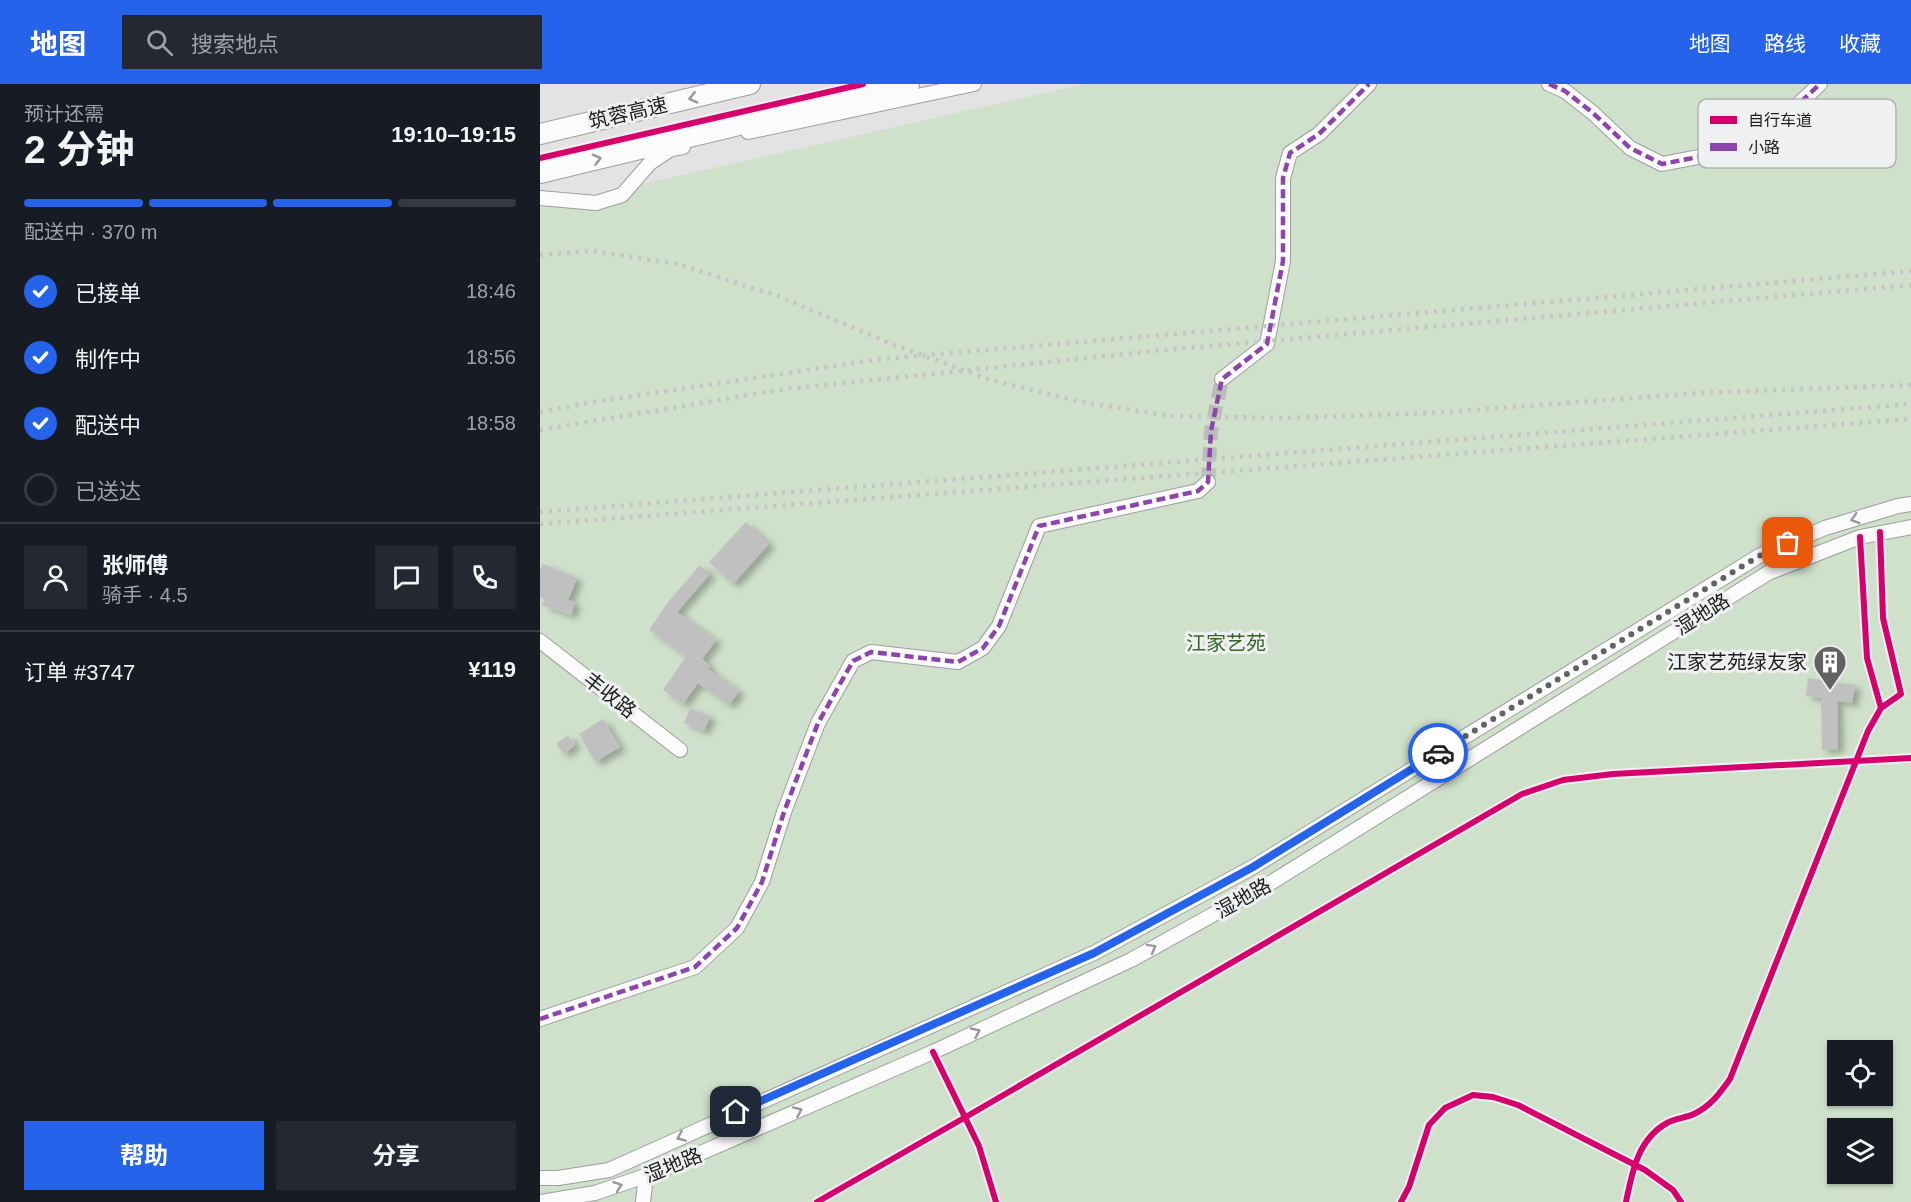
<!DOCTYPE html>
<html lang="zh">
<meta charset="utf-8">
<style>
body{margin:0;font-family:Arial,"Noto Sans SC",sans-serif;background:#242831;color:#f1f3f6;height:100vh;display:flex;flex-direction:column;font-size:22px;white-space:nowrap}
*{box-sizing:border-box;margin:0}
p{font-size:20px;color:#9ea1a6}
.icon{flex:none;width:33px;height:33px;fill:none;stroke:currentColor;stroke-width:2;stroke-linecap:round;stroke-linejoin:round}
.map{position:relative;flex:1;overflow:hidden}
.panel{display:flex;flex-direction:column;background:#171b24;width:540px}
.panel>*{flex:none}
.buttons{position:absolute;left:1287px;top:956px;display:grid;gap:12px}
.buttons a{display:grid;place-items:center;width:66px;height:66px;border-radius:0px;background:#171b24;box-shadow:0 2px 4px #0004;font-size:30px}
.pin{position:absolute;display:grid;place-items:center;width:51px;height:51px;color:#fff;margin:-26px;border-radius:12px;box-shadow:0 3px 9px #0006}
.courier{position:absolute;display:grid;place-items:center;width:60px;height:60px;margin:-30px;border:4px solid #2563eb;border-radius:50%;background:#fff;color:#222;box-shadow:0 2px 8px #0007}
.headline em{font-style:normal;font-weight:700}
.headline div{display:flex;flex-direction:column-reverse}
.headline{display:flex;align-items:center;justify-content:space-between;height:102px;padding:0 24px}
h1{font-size:39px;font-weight:700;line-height:45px}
.bar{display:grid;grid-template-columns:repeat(4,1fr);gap:9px 6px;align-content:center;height:72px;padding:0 24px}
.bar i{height:8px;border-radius:4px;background:#363941}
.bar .active{background:#2563eb}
.bar p{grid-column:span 4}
.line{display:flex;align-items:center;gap:15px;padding:0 24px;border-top:2px solid #363941}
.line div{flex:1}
.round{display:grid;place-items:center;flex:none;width:63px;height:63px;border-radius:0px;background:#242831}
ol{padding:0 24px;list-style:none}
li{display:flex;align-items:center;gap:18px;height:66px}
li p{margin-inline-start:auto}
li .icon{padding:6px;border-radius:50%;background:#2563eb;color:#fff;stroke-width:4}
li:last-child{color:#9ea1a6}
li i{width:33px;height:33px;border:3px solid #363941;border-radius:50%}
.cta{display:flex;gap:12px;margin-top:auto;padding:12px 24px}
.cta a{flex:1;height:69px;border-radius:0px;background:#2563eb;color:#fff;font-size:24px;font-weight:700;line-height:69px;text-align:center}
.cta a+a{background:#242831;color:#f1f3f6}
header{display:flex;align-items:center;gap:36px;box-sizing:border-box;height:84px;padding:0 30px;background:#2563eb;color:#fff}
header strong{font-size:28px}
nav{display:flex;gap:33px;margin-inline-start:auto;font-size:21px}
.search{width:420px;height:54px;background:#242831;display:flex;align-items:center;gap:15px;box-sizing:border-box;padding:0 21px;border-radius:0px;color:#9ea1a6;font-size:22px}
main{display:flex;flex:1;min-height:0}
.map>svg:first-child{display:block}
.green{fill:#cfe1ca;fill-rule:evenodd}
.building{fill:#c0c0c0;filter:url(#shadow)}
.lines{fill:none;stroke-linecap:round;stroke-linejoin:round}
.minor-tunnel{stroke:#bbbbbc;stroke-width:14;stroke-dasharray:14 7;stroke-linecap:butt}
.minor-casing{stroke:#9e9e9e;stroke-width:16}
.highway-casing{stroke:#9e9e9e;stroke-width:22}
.minor{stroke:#fbfbfb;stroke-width:14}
.highway{stroke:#fbfbfb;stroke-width:20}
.rail{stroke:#c5c5c6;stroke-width:4.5;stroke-dasharray:3 6;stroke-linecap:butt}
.quiet{stroke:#8e44ad;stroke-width:4.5;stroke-dasharray:9 4.5;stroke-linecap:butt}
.cycleway-casing{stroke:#eff0f1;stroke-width:10}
.cycleway{stroke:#d6006c;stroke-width:6}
.oneway{stroke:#979798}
.done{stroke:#626263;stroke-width:6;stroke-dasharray:0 10.8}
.route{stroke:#2563eb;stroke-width:8}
.labels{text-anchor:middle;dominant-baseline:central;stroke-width:6;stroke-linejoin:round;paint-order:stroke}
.street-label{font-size:20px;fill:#1d1d1e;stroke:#eff0f1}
.park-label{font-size:20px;fill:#356527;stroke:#eff0f1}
.poi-label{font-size:20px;fill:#1d1d1e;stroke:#eff0f1;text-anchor:end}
.key{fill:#eff0f1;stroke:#b0b1b2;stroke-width:1.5}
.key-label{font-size:16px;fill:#1d1d1e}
</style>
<header>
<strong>地图</strong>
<div class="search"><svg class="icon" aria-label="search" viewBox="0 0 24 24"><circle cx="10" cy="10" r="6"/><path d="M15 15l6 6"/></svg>搜索地点</div>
<nav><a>地图</a><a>路线</a><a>收藏</a></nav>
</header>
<main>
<section class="panel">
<div class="headline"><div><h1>2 分钟</h1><p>预计还需</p></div><em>19:10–19:15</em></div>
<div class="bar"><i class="active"></i><i class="active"></i><i class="active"></i><i></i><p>配送中 · 370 m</p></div>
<ol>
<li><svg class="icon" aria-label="check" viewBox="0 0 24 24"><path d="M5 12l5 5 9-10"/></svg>已接单<p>18:46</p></li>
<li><svg class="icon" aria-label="check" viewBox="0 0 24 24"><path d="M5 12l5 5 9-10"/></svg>制作中<p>18:56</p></li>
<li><svg class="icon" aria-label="check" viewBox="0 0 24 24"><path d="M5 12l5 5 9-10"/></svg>配送中<p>18:58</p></li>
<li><i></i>已送达</li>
</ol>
<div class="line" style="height:108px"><a class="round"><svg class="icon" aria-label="person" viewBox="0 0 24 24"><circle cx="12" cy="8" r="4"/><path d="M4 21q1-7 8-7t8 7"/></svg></a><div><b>张师傅</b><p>骑手 · 4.5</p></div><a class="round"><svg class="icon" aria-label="chat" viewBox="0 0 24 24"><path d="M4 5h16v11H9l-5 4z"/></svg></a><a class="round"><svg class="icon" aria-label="phone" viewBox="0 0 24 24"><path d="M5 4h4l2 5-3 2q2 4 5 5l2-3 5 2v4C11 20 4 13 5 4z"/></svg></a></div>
<div class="line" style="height:78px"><div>订单 #3747</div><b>¥119</b></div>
<div class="cta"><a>帮助</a><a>分享</a></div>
</section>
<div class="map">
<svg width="1371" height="1118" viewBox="0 0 1371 1118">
<defs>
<filter id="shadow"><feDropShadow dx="6" dy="4" stdDeviation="3" flood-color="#0004"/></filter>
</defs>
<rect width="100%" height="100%" fill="#e3e3e3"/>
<!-- green -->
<path class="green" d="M 545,0 L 1371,0 L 1371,1118 L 0,1118 L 0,123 ZM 1298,966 L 1342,966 L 1342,1011 L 1298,1011 ZM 1298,1044 L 1342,1044 L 1342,1089 L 1298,1089 Z"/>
<!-- building -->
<path class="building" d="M 206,438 L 229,460 L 193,500 L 169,478 Z
M 3,480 L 37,494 L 28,516 L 35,518 L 31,531 L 2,521 L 5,515 L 0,513 L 0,486 Z
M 160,481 L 170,490 L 137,528 L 176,556 L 162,575 L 170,582 L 168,585 L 199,607 L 189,621 L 158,599 L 143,620 L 123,606 L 146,572 L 109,546 L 128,518 Z
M 1268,594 L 1315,601 L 1312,619 L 1297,617 L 1298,665 L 1282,666 L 1281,614 L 1266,612 Z
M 150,624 L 170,632 L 164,647 L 144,639 Z
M 63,635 L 80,663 L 55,678 L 39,650 Z
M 28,651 L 35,661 L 24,670 L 16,660 Z"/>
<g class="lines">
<!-- minor-tunnel -->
<path class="minor-tunnel" d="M 668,398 L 671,347 L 682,295"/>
<defs>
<path id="minor" d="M 1009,0 L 1025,7 L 1053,29 L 1090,64 L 1122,80 L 1205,64 L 1234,43 L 1280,0
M 208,48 L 434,0
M 0,114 L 56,119 L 82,111 L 110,79 L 131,65 L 143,63
M 682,295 L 727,260 L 743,177 L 743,94 L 750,69 L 779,50 L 829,0
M 0,557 L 140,666
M 0,935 L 155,883 L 197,844 L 222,798 L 244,728 L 278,639 L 313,577 L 331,568 L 418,578 L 443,564 L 459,542 L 499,442 L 658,407 L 668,398
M 0,1094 L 18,1094 L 69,1086 L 554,869 L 713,783 L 1219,472 L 1285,444 L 1358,422 L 1371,420
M 0,1118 L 55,1109 L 117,1088 L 393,968 L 591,876 L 732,798 L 1228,489 L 1320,453 L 1371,443
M 103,1118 L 106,1092"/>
<path id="highway" d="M 0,50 L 210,0
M 0,89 L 369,0"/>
</defs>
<!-- minor casing -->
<use href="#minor" class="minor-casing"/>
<!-- highway casing -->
<use href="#highway" class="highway-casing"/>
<!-- minor -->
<use href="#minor" class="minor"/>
<!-- highway -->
<use href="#highway" class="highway"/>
<!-- rail -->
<path class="rail" d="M 0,171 L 52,167 L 137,180 L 238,212 L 349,259 L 448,295 L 541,318 L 631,332 L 742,334 L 892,329 L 1160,309 L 1371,301
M 0,328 L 53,318 L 341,275 L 1371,187
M 0,346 L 245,305 L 624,266 L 1371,201
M 0,428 L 1371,320
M 0,440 L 1371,335"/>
<!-- quiet -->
<path class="quiet" d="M 1009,0 L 1025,7 L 1053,29 L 1090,64 L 1122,80 L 1205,64 L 1234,43 L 1280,0
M 0,935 L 155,883 L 197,844 L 222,798 L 244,728 L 278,639 L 313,577 L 331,568 L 418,578 L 443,564 L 459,542 L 499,442 L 658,407 L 668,398 L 671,347 L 682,295 L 727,260 L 743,177 L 743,94 L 750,69 L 779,50 L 829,0"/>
<defs>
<path id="cycleway" d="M 0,74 L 323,0
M 1320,453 L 1327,574 L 1341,624
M 393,968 L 439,1062 L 456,1118
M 277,1118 L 424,1034 L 982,710 L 1023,696 L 1073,690 L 1371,674
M 861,1118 L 869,1103 L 889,1041 L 905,1024 L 933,1011 L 953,1013 L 978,1021 L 1105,1086 L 1133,1106 L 1141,1118
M 1086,1118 C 1092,1088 1098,1055 1127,1039 C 1135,1034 1146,1034 1154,1030 C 1171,1022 1180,1009 1190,995 L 1328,647 L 1341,624 L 1361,610 L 1343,534 L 1340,448"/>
</defs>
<!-- cycleway casing -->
<use href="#cycleway" class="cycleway-casing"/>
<!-- cycleway -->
<use href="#cycleway" class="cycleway"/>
</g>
<!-- one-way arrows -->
<defs><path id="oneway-chevron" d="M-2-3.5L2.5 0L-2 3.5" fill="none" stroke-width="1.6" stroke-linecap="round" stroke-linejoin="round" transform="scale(1.5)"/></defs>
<g class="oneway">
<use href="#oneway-chevron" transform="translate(153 14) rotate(167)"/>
<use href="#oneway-chevron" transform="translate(57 75) rotate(-14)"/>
<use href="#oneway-chevron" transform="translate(1315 435) rotate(163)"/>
<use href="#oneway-chevron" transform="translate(612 864) rotate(-29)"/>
<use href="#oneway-chevron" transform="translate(436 948) rotate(-25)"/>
<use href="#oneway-chevron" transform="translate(258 1027) rotate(-24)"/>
<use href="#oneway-chevron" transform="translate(141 1053) rotate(156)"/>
<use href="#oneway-chevron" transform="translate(78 1102) rotate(-19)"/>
</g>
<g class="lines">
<!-- done -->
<path class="done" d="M 898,669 L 1219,472 L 1248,459"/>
<!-- route -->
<path class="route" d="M 196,1028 L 554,869 L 713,783 L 898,669"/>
</g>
<!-- icons -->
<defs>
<symbol id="building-pin" viewBox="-11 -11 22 30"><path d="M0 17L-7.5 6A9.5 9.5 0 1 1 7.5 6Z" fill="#626263" stroke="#eff0f1"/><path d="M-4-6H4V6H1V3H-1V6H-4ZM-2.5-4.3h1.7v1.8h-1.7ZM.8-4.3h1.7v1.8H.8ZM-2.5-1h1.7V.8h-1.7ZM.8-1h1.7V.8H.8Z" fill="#fff"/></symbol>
</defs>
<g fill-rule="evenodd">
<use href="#building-pin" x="1271" y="559" width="38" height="52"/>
</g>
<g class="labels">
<!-- street labels -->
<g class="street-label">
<text transform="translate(88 29) rotate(-13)">筑蓉高速</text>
<text transform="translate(1162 530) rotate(-32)">湿地路</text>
<text transform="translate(70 611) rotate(38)">丰收路</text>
<text transform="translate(703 814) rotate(-29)">湿地路</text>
<text transform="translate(133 1081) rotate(-22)">湿地路</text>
</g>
<!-- park labels -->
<g class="park-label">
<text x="686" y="559">江家艺苑</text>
</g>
<!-- poi labels -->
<g class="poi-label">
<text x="1267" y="578">江家艺苑绿友家</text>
</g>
</g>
<!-- legend -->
<rect x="1158" y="15" width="198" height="69" rx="9" class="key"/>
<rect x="1170" y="32" width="27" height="8" fill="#d6006c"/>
<rect x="1170" y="59" width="27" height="8" fill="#8e44ad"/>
<g class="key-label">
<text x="1208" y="42">自行车道</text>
<text x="1208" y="69">小路</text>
</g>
</svg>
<div class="buttons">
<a><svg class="icon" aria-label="locate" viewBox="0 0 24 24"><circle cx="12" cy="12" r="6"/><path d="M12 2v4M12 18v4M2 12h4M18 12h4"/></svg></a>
<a><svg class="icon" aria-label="layers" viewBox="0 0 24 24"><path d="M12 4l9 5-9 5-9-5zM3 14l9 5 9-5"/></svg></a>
</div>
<div class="pin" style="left:1248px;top:459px;background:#ea580c"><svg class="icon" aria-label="bag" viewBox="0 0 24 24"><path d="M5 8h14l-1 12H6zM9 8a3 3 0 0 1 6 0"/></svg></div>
<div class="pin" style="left:196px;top:1028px;background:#1f2937"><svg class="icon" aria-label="home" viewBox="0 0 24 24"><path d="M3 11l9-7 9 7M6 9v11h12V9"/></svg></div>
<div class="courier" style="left:898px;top:669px"><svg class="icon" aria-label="car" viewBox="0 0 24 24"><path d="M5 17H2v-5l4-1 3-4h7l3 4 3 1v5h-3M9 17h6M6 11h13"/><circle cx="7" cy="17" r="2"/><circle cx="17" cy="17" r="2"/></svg></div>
</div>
</main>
